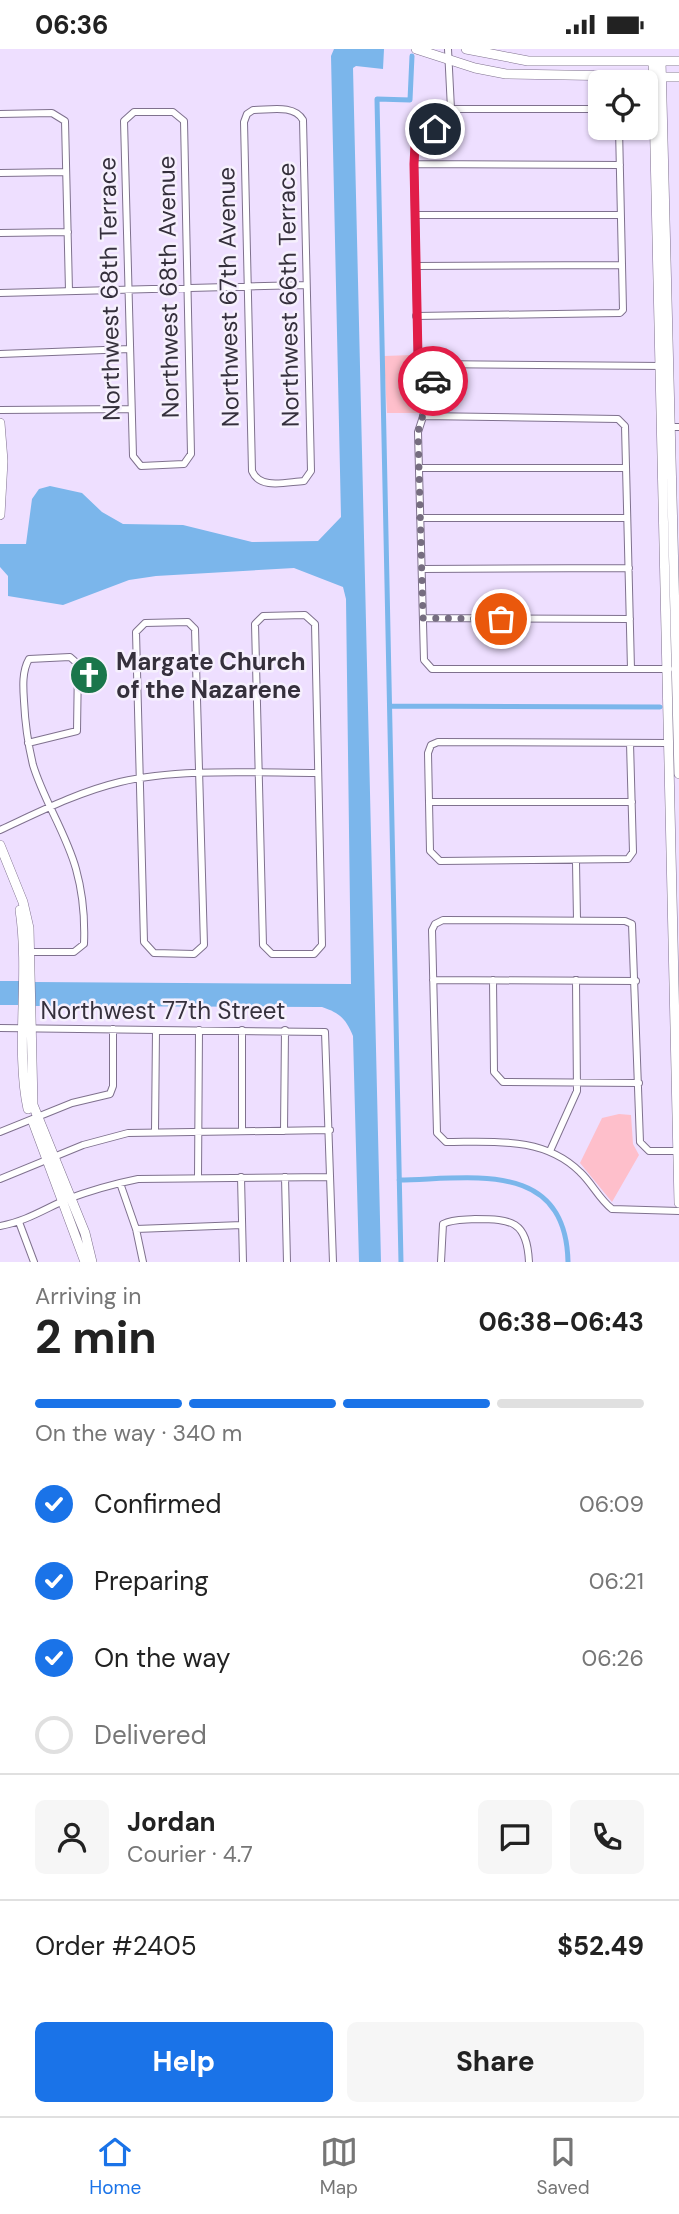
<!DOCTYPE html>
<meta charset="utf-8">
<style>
body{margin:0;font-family:"DM Sans",sans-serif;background:#f6f6f6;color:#222;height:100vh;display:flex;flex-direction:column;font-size:26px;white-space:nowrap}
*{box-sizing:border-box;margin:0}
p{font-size:23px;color:#767676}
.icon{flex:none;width:38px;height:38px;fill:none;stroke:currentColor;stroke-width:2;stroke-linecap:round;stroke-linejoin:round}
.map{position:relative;height:1213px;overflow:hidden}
.details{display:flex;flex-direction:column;background:#fff;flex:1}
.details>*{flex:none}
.tools{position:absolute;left:588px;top:21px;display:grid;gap:14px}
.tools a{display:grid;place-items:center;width:70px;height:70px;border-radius:10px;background:#fff;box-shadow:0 2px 5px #0004;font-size:35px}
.pin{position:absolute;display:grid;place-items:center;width:60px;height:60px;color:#fff;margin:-30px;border:4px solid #fff;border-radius:50%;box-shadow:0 2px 7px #0007}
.courier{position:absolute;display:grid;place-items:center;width:70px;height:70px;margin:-35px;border:5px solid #e11d48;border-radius:50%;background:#fff;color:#222;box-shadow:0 2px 9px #0007}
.summary em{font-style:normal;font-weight:700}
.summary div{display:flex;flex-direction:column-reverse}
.summary{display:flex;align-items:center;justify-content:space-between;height:119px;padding:0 35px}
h1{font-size:46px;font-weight:700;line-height:52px}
.bar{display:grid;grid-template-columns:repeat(4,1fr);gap:10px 7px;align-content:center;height:84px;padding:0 35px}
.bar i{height:9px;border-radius:5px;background:#e0e0e0}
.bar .on{background:#1a73e8}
.bar p{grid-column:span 4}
.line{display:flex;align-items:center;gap:18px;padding:0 35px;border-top:2px solid #e0e0e0}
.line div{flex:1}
.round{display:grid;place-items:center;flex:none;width:74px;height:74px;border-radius:10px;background:#f6f6f6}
ol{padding:0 35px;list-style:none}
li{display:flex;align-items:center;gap:21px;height:77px}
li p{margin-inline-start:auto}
li .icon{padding:7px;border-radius:50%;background:#1a73e8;color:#fff;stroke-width:4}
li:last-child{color:#767676}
li i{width:38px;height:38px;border:4px solid #e0e0e0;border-radius:50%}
.cta{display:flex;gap:14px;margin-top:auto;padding:14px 35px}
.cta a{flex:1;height:80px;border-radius:10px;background:#1a73e8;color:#fff;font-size:28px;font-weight:700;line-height:80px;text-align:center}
.cta a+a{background:#f6f6f6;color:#222}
.status{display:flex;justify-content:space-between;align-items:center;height:49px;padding:0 35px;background:#fff;direction:ltr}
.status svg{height:19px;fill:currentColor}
.tab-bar{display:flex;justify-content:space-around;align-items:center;height:98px;border-top:2px solid #e0e0e0;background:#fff;font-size:19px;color:#767676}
.tab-bar a{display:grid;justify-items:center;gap:4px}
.tab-bar .on{color:#1a73e8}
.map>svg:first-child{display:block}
.green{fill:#febfcb}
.water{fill:#7bb6eb}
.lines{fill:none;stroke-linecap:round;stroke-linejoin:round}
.canal{stroke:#7bb6eb;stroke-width:5}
.street-casing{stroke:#7f718e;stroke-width:8}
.secondary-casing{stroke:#7f718e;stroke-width:10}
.street{stroke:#fff;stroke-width:6}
.secondary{stroke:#fff;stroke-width:9}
.done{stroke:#766d80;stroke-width:7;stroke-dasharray:0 12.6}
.route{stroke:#e11d48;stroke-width:9}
.labels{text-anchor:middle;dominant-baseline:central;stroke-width:5;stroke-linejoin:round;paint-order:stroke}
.street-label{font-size:24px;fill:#35303c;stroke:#f6f0fd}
.poi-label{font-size:24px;font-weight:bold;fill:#35303c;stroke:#f6f0fd;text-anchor:start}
</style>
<div class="status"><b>06:36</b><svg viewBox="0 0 49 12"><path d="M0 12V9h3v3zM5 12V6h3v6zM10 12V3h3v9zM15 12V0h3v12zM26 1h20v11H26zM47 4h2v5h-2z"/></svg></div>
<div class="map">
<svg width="679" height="1213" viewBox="0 0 679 1213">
<rect width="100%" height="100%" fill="#eedfff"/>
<!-- green -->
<path class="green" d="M 412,306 C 417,312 421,314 425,319 C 436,329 424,353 418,364 L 387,364 L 384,307 Z
M 619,1065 L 631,1066 L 633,1095 L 639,1106 L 612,1153 L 580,1114 L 602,1069 Z"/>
<!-- water -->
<path class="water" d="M 334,0 L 384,0 L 383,20 L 356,17 L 353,19 L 381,1213 L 359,1213 L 353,987 C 346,970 340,964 322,958 L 35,957 L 35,933 L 351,935 L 346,550 L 343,538 L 294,519 L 156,527 L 129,531 L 63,556 L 8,547 L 8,527 L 0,518 L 0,495 L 26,495 L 32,450 L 39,440 L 50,437 L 82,444 L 102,463 L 123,475 L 183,476 L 252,493 L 318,492 L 341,468 L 331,7 Z
M 0,932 L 20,932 L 20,956 L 0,956 Z"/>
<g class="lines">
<!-- canal -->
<path class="canal" d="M 390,657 L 660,658
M 399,1131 C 472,1130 566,1110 568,1213
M 401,1213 L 377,50 L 410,51 L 412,7"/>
<defs>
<path id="street" d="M 451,60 L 600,60
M 253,61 C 270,61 294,55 303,71 L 311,422 L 304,432 C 286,433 260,441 252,422 L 244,73 L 247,65 Z
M 134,63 L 173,63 L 184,72 L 191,405 L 184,415 L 141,417 L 133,407 L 124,72 Z
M 0,65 L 52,64 L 65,72 L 69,242
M 414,115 L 620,116
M 0,124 L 66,123
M 415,166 L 621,166
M 0,184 L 68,183
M 416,217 L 622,216
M 0,244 L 306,236
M 416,267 L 620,264 L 623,261 L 619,79
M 0,305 L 130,300
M 427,315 L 664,317
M 451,316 L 434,334 L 418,383 L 424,611 L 432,620 L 669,620
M 434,334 L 432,324 L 418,308 L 414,115 L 415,96 L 447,71 L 451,60 L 448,0
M 0,361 L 131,360
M 423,367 L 618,370 L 625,377 L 631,620
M 666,378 L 679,378
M 420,419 L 626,419
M 420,469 L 627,469
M 422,520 L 629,519
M 305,566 L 315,575 L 322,896 L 314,905 L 272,905 L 263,896 L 255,575 L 263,567 Z
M 423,569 L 630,570
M 188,573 L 195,580 L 204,896 L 194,905 L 154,904 L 144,893 L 136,583 L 145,574 Z
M 630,694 L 633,803 L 628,810 L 440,812 L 430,802 L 428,704 L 431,696 L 438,693 L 669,694
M 429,753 L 632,753
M 0,781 C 39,763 78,743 120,733 C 180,719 256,724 318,724
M 576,813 L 577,871
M 26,903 L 74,903 L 84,895 C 85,870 83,845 76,820 C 66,784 44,752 33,716 C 28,695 25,673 24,652 C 23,638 22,622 29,610 L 70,608 L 78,615 L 77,682 L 28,694
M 433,931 L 636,932
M 493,931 L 494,1023 L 503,1033 L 639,1034
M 0,979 L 325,983 L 333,1213
M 242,981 L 242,1082
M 155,1082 L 156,981
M 284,1082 L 285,981
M 0,1083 L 72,1054 L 110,1045 L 113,1037 L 113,980
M 550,1102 L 577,1042 L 576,931
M 679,1102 L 649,1102 L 640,1093 L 632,875 L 625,872 L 443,871 L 435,875 L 432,881 L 437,1084 L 446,1093 C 493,1093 544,1087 580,1123 C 592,1134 599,1150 612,1160 L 679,1162
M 198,1128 L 199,981
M 241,1128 L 243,1213
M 285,1128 L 287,1213
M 0,1130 L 83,1096 L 128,1084 L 330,1081
M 120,1134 L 136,1180 L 143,1213
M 19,1173 L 34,1213
M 0,1177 C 24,1173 43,1161 65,1151 C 89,1142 113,1135 138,1130 L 330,1128
M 136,1180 L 242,1176
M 441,1213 L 443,1175 C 453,1170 463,1171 475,1170 C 512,1170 527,1172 529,1213"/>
<path id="secondary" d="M 416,0 L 475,19 L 506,25 L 679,28
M 466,0 L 528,12 L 679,12
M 653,12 L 679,1154
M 661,12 L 679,725
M 0,374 L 3,412 L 0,466
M 0,796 L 23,853 L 29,879 L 33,1056 L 85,1184 L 92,1213
M 20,861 C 30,926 15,1000 28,1060
M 33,1073 L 85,1213"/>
</defs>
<!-- street casing -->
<use href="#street" class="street-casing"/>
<!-- secondary casing -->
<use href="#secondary" class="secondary-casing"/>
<!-- street -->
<use href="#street" class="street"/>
<!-- secondary -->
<use href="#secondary" class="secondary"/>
</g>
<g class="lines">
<!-- done -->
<path class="done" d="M 433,332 L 418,383 L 423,569 L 501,570"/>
<!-- route -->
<path class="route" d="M 433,332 L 427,315 L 418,308 L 414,115 L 415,96 L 435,80"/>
</g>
<!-- icons -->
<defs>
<symbol id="church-disc" viewBox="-11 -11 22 22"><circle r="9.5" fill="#1a764b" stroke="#f6f0fd"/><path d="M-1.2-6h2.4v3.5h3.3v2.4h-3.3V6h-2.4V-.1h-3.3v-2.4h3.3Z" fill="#fff"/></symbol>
</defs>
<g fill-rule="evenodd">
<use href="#church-disc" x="67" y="604" width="44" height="44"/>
</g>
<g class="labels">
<!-- street labels -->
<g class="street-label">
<text transform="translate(168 238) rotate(-91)">Northwest 68th Avenue</text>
<text transform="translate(109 240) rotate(-91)">Northwest 68th Terrace</text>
<text transform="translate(288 246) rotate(-91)">Northwest 66th Terrace</text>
<text transform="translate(228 248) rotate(-91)">Northwest 67th Avenue</text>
<text x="163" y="961">Northwest 77th Street</text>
</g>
<!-- poi labels -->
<g class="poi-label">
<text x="116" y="612">Margate Church<tspan x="116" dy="28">of the Nazarene</tspan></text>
</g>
</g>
</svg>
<div class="tools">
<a><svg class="icon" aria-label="locate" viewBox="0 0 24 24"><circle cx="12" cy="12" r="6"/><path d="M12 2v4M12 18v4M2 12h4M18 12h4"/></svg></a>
</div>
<div class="pin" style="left:501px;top:570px;background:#ea580c"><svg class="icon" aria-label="bag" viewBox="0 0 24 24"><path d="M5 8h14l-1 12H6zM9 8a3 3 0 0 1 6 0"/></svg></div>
<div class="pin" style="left:435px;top:80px;background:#1f2937"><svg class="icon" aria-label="home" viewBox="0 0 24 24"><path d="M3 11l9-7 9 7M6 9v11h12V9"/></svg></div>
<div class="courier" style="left:433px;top:332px"><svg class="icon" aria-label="car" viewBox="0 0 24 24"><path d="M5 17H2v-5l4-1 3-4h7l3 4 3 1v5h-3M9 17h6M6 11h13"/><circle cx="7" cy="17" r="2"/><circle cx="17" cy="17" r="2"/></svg></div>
</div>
<section class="details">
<div class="summary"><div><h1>2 min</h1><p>Arriving in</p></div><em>06:38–06:43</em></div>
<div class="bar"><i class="on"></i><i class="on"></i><i class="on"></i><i></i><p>On the way · 340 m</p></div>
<ol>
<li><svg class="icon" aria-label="check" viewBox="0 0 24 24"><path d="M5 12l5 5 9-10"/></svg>Confirmed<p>06:09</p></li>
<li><svg class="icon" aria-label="check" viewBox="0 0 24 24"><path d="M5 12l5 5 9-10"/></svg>Preparing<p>06:21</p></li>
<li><svg class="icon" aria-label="check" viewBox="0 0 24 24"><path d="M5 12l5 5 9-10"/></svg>On the way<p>06:26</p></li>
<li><i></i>Delivered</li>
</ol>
<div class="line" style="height:126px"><a class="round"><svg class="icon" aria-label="person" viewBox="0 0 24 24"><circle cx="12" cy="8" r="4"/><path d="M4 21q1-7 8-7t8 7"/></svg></a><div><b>Jordan</b><p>Courier · 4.7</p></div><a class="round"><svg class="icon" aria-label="chat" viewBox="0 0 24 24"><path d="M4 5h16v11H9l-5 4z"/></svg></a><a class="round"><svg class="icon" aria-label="phone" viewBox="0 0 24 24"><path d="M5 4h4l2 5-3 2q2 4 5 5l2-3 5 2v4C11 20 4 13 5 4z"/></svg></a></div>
<div class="line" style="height:91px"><div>Order #2405</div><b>$52.49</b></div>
<div class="cta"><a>Help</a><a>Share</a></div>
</section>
<nav class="tab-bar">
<a class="on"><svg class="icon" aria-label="home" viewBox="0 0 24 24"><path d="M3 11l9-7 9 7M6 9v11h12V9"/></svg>Home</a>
<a><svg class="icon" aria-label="map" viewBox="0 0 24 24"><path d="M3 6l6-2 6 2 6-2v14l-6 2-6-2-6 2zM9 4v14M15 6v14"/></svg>Map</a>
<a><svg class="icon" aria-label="saved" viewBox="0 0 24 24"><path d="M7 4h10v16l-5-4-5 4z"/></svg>Saved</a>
</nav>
